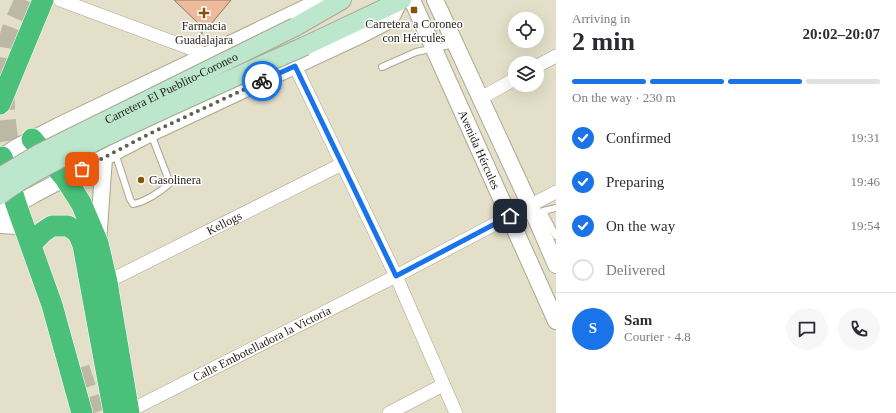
<!DOCTYPE html>
<meta charset="utf-8">
<style>
body{margin:0;font-family:Georgia,serif;background:#f7f7f7;color:#2b2b33;height:100vh;display:flex;flex-direction:column;font-size:15px;white-space:nowrap}
*{box-sizing:border-box;margin:0}
p{font-size:13px;color:#7c7c81}
.icon{flex:none;width:22px;height:22px;fill:none;stroke:currentColor;stroke-width:2;stroke-linecap:round;stroke-linejoin:round}
.map{position:relative;flex:1;overflow:hidden}
.sheet{display:flex;flex-direction:column;background:#fff;width:340px}
.sheet>*{flex:none}
.tools{position:absolute;left:508px;top:12px;display:grid;gap:8px}
.tools a{display:grid;place-items:center;width:36px;height:36px;border-radius:50%;background:#fff;box-shadow:0 4px 16px #0002;font-size:20px}
.pin{position:absolute;display:grid;place-items:center;width:34px;height:34px;color:#fff;margin:-17px;border-radius:8px;box-shadow:0 2px 6px #0006}
.courier{position:absolute;display:grid;place-items:center;width:40px;height:40px;margin:-20px;border:3px solid #1a73e8;border-radius:50%;background:#fff;color:#222;box-shadow:0 1px 5px #0007}
.head em{font-style:normal;font-weight:700}
.head div{display:flex;flex-direction:column-reverse}
.head{display:flex;align-items:center;justify-content:space-between;height:68px;padding:0 16px}
h1{font-size:26px;font-weight:700;line-height:30px}
.bar{display:grid;grid-template-columns:repeat(4,1fr);gap:6px 4px;align-content:center;height:48px;padding:0 16px}
.bar i{height:5px;border-radius:3px;background:#e1e1e2}
.bar .active{background:#1a73e8}
.bar p{grid-column:span 4}
.line{display:flex;align-items:center;gap:10px;padding:0 16px;border-top:1px solid #e1e1e2}
.line div{flex:1}
.round{display:grid;place-items:center;flex:none;width:42px;height:42px;border-radius:21px;background:#f7f7f7}
ol{padding:0 16px;list-style:none}
li{display:flex;align-items:center;gap:12px;height:44px}
li p{margin-inline-start:auto}
li .icon{padding:4px;border-radius:50%;background:#1a73e8;color:#fff;stroke-width:4}
li:last-child{color:#7c7c81}
li i{width:22px;height:22px;border:2px solid #e1e1e2;border-radius:50%}
main{display:flex;flex:1;min-height:0}
.map>svg:first-child{display:block}
.building{fill:#edba9b;stroke:#8c786b}
.lines{fill:none;stroke-linecap:round;stroke-linejoin:round}
.trunk-tunnel{stroke:#bcb8a4;stroke-width:21;stroke-dasharray:21 10;stroke-linecap:butt}
.service-casing{stroke:#aba790;stroke-width:8}
.minor-casing{stroke:#aba790;stroke-width:14}
.tertiary-casing{stroke:#aba790;stroke-width:18}
.secondary-casing{stroke:#aba790;stroke-width:20}
.trunk-casing{stroke:#fff;stroke-width:22}
.path{stroke:#a09d8b;stroke-width:2;stroke-dasharray:3 3;stroke-linecap:butt}
.service{stroke:#fff;stroke-width:6}
.minor{stroke:#fff;stroke-width:13}
.tertiary{stroke:#fff;stroke-width:16}
.secondary{stroke:#bce7cd;stroke-width:18}
.trunk{stroke:#4bc07a;stroke-width:21}
.secondary-bridge-casing{stroke:#aba790;stroke-width:20;stroke-linecap:butt}
.secondary-bridge{stroke:#bce7cd;stroke-width:18}
.done{stroke:#636053;stroke-width:4;stroke-dasharray:0 7.2}
.route{stroke:#1a73e8;stroke-width:5}
.poi-dot{fill:#8a5108;stroke:#fff;stroke-width:1.5}
.labels{text-anchor:middle;dominant-baseline:central;stroke-width:3;stroke-linejoin:round;paint-order:stroke}
.poi-label{font-size:12px;fill:#1e1c14;stroke:#fff}
.street-label{font-size:12px;fill:#1e1c14;stroke:#fff}
</style>
<main>
<div class="map">
<svg width="556" height="413" viewBox="0 0 556 413">
<rect width="100%" height="100%" fill="#e3dfc8"/>
<!-- building -->
<path class="building" d="M 174,0 L 231,0 L 211,24 L 199,24 Z"/>
<g class="lines">
<!-- trunk-tunnel -->
<path class="trunk-tunnel" d="M 15,171 C 3,133 0,76 10,37 C 13,25 20,12 25,0
M 79,368 L 94,413"/>
<defs>
<path id="service" d="M 382,67 L 416,52 L 455,44
M 115,153 L 130,199 L 133,204 C 145,202 160,192 169,184 L 168,178 L 151,134
M 543,211 L 556,208
M 534,214 L 543,211 L 556,236"/>
<g id="minor">
<path d="M 60,0 L 208,55"/>
<path d="M 295,66 L 396,276 L 456,413"/>
<path d="M 537,66 L 556,56"/>
<path d="M 481,98 L 515,79"/>
<path id="s1" d="M 107,282 L 342,164"/>
<path id="s2" d="M 129,411 L 396,276 L 556,192"/>
<path d="M 389,413 L 443,385"/>
</g>
<g id="tertiary">
<path id="s3" d="M 412,0 L 556,321"/>
<path d="M 435,0 L 534,214 L 556,265"/>
<path d="M 0,158 L 17,147 L 58,126 L 322,0"/>
<path d="M 0,214 L 33,195 L 151,133 L 361,35 L 390,20 L 399,2"/>
<path d="M 0,225 L 16,226 L 25,228"/>
<path d="M 98,242 L 104,158"/>
</g>
<path id="secondary" d="M 295,27 L 342,0
M 305,46 L 402,0"/>
<path id="trunk" d="M 0,104 L 43,0
M 32,139 L 65,178 L 81,203 L 98,243 L 107,282 L 129,413
M 2,157 L 16,204 L 52,305 L 82,413
M 31,244 L 43,232 L 52,226 L 68,226 L 78,233 L 83,245 L 114,413"/>
</defs>
<!-- service casing -->
<use href="#service" class="service-casing"/>
<!-- minor casing -->
<use href="#minor" class="minor-casing"/>
<!-- tertiary casing -->
<use href="#tertiary" class="tertiary-casing"/>
<!-- secondary casing -->
<use href="#secondary" class="secondary-casing"/>
<!-- trunk casing -->
<use href="#trunk" class="trunk-casing"/>
<!-- path -->
<path class="path" d="M 199,40 L 205,24"/>
<!-- service -->
<use href="#service" class="service"/>
<!-- minor -->
<use href="#minor" class="minor"/>
<!-- tertiary -->
<use href="#tertiary" class="tertiary"/>
<!-- secondary -->
<use href="#secondary" class="secondary"/>
<!-- trunk -->
<use href="#trunk" class="trunk"/>
<defs>
<g id="secondary-bridge">
<path id="s4" d="M 0,177 L 40,153 L 295,27"/>
<path d="M 0,195 C 32,171 68,155 103,138 C 170,106 237,76 305,46"/>
</g>
</defs>
<!-- secondary-bridge casing -->
<use href="#secondary-bridge" class="secondary-bridge-casing"/>
<!-- secondary-bridge -->
<use href="#secondary-bridge" class="secondary-bridge"/>
</g>
<g class="lines">
<!-- done -->
<path class="done" d="M 82,169 L 151,133 L 262,81"/>
<!-- route -->
<path class="route" d="M 262,81 L 295,66 L 396,276 L 510,216"/>
</g>
<!-- markers -->
<g class="poi-dot">
<rect x="410" y="6" width="8" height="8" rx="2"/>
<path d="M202 7h4v4h4v4h-4v4h-4v-4h-4v-4h4z"/>
<circle cx="141" cy="180" r="4"/>
</g>
<g class="labels">
<!-- poi labels -->
<g class="poi-label">
<text x="414" y="24">Carretera a Coroneo<tspan x="414" dy="14">con Hércules</tspan></text>
<text x="204" y="26">Farmacia<tspan x="204" dy="14">Guadalajara</tspan></text>
<text x="149" y="180" text-anchor="start">Gasolinera</text>
</g>
<!-- street labels -->
<g class="street-label">
<text stroke="none"><textPath href="#s4" startOffset="193">Carretera El Pueblito-Coroneo</textPath></text>
<text stroke="none"><textPath href="#s3" startOffset="164">Avenida Hércules</textPath></text>
<text stroke="none"><textPath href="#s1" startOffset="131">Kellogs</textPath></text>
<text stroke="none"><textPath href="#s2" startOffset="149">Calle Embotelladora la Victoria</textPath></text>
</g>
</g>
</svg>
<div class="tools">
<a><svg class="icon" aria-label="locate" viewBox="0 0 24 24"><circle cx="12" cy="12" r="6"/><path d="M12 2v4M12 18v4M2 12h4M18 12h4"/></svg></a>
<a><svg class="icon" aria-label="layers" viewBox="0 0 24 24"><path d="M12 4l9 5-9 5-9-5zM3 14l9 5 9-5"/></svg></a>
</div>
<div class="pin" style="left:82px;top:169px;background:#ea580c"><svg class="icon" aria-label="bag" viewBox="0 0 24 24"><path d="M5 8h14l-1 12H6zM9 8a3 3 0 0 1 6 0"/></svg></div>
<div class="pin" style="left:510px;top:216px;background:#1f2937"><svg class="icon" aria-label="home" viewBox="0 0 24 24"><path d="M3 11l9-7 9 7M6 9v11h12V9"/></svg></div>
<div class="courier" style="left:262px;top:81px"><svg class="icon" aria-label="bike" viewBox="0 0 24 24"><circle cx="6" cy="16" r="4"/><circle cx="18" cy="16" r="4"/><path d="M6 16l4-8h5l3 8M10 8l3 8H6M13 5h3"/></svg></div>
</div>
<section class="sheet">
<div class="head"><div><h1>2 min</h1><p>Arriving in</p></div><em>20:02–20:07</em></div>
<div class="bar"><i class="active"></i><i class="active"></i><i class="active"></i><i></i><p>On the way · 230 m</p></div>
<ol>
<li><svg class="icon" aria-label="check" viewBox="0 0 24 24"><path d="M5 12l5 5 9-10"/></svg>Confirmed<p>19:31</p></li>
<li><svg class="icon" aria-label="check" viewBox="0 0 24 24"><path d="M5 12l5 5 9-10"/></svg>Preparing<p>19:46</p></li>
<li><svg class="icon" aria-label="check" viewBox="0 0 24 24"><path d="M5 12l5 5 9-10"/></svg>On the way<p>19:54</p></li>
<li><i></i>Delivered</li>
</ol>
<div class="line" style="height:72px"><b class="round" style="background:#1a73e8;color:#fff">S</b><div><b>Sam</b><p>Courier · 4.8</p></div><a class="round"><svg class="icon" aria-label="chat" viewBox="0 0 24 24"><path d="M4 5h16v11H9l-5 4z"/></svg></a><a class="round"><svg class="icon" aria-label="phone" viewBox="0 0 24 24"><path d="M5 4h4l2 5-3 2q2 4 5 5l2-3 5 2v4C11 20 4 13 5 4z"/></svg></a></div>
</section>
</main>
